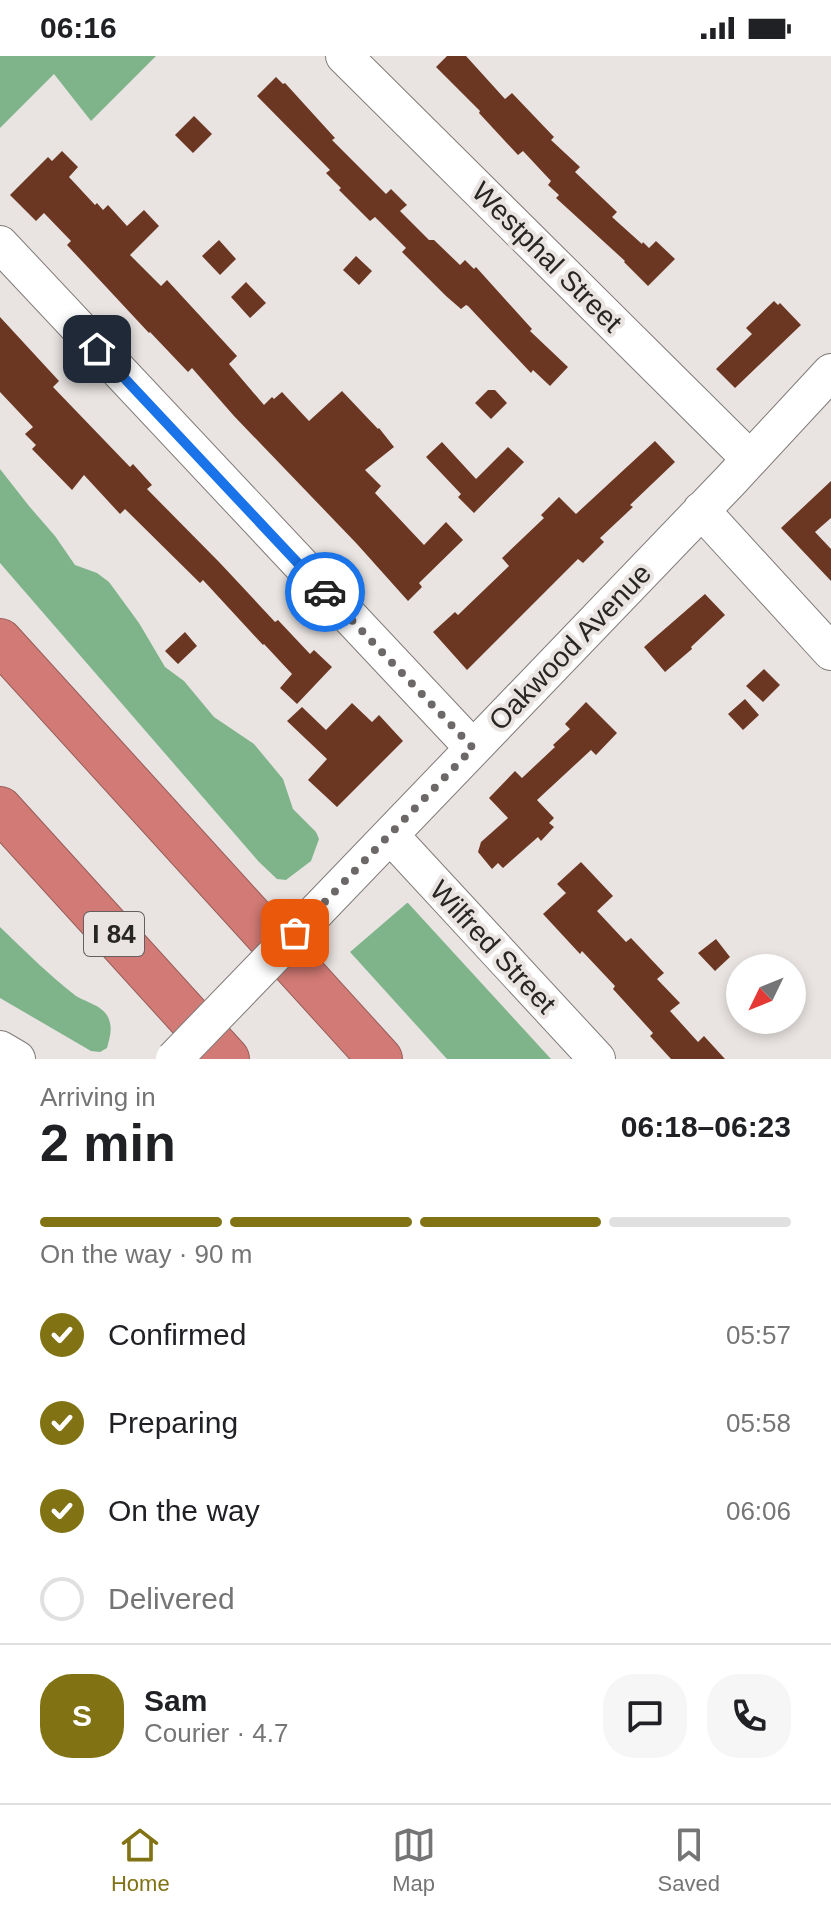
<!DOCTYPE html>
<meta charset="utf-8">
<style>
body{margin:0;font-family:Helvetica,sans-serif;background:#f6f6f6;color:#202124;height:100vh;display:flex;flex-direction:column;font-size:30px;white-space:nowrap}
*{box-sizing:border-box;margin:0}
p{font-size:26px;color:#757577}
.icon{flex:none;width:44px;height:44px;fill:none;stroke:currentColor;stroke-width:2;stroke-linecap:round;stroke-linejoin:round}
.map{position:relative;height:1003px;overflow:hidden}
.side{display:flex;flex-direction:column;background:#fff;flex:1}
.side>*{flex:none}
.needle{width:52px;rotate:227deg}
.controls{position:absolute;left:726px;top:898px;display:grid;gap:16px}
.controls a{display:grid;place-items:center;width:80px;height:80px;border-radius:50%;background:#fff;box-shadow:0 4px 12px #0003;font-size:40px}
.pin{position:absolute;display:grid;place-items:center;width:68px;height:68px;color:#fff;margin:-34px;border-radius:16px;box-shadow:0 4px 12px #0006}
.courier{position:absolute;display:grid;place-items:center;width:80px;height:80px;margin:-40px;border:6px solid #1a73e8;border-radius:50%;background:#fff;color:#222;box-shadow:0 2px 10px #0007}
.headline em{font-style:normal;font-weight:800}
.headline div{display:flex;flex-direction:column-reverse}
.headline{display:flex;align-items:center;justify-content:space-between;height:136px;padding:0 40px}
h1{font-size:52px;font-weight:800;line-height:60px}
.bar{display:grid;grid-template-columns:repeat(4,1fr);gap:12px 8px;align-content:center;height:96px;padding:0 40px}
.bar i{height:10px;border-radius:6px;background:#e0e0e0}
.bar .current{background:#817314}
.bar p{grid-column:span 4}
.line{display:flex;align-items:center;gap:20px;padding:0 40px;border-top:2px solid #e0e0e0}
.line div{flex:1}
.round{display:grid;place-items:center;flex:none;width:84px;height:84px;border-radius:32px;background:#f6f6f6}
ol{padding:0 40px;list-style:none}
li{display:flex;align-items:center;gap:24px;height:88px}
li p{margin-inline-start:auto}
li .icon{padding:8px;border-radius:50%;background:#817314;color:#fff;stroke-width:4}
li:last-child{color:#757577}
li i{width:44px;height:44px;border:4px solid #e0e0e0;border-radius:50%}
.status{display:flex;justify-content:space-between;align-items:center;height:56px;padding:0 40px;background:#fff;direction:ltr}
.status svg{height:22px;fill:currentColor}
.tabs{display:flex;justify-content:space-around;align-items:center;height:112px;border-top:2px solid #e0e0e0;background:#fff;font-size:22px;color:#757577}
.tabs a{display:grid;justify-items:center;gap:4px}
.tabs .current{color:#817314}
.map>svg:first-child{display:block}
.forest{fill:#7fb48b}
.building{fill:#6b3722}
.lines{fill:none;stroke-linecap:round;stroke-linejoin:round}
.minor-casing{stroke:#807b79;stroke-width:38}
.highway-casing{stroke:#965d59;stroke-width:46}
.minor{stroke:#fff;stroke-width:36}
.highway{stroke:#d27a75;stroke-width:44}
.minor-bridge-casing{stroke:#807b79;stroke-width:38;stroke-linecap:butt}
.minor-bridge{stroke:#fff;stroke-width:36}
.done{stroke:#6c6867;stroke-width:8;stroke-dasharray:0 14.4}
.route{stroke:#1a73e8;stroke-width:10}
.labels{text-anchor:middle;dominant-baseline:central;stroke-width:8;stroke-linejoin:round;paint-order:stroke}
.shield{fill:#e9e4e2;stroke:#625f5e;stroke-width:2}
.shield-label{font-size:26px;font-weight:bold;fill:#282625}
.street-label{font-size:28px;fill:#282625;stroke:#e9e4e2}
</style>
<div class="status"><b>06:16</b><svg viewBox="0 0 49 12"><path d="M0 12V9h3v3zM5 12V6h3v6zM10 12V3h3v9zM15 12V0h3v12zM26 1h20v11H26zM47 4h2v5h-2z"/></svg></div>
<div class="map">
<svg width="831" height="1003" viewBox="0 0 831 1003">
<rect width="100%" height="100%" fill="#e9e4e2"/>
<!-- forest -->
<path class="forest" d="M 0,0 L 156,0 L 91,65 L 54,18 L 0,72 Z
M 0,413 L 29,450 L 55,480 L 75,509 L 97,517 L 109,526 L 139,567 L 165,611 L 184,625 L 214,661 L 254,688 L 283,723 L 293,753 L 316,776 L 319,783 L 311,805 L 286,824 L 277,823 L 259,806 L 0,507 Z
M 407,847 L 408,847 L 551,1003 L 447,1003 L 350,896 Z
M 0,871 C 25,895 49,919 76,940 C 86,946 103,950 108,961 C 113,972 110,981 107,992 L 100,996 L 91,995 L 0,942 Z"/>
<!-- building -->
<path class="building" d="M 447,0 L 466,0 L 505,43 L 512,37 L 554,81 L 551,84 L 580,111 L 575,116 L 617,156 L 612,161 L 642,188 L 643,186 L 649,192 L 656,185 L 675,203 L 648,230 L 624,206 L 625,205 L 556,142 L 559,139 L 548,129 L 551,125 L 523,95 L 518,99 L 479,57 L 480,55 L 436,11 Z
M 276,21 L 283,28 L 285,27 L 335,82 L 332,84 L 386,138 L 391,133 L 407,149 L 400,155 L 429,184 L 434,184 L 460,209 L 465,204 L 474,213 L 476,211 L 532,273 L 530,275 L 568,311 L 550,330 L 533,314 L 531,317 L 468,250 L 466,249 L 461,253 L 446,240 L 402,196 L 406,192 L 375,161 L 370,165 L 339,134 L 341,132 L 326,117 L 330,114 L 257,40 Z
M 194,60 L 212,78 L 193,97 L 175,79 Z
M 62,95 L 78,111 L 69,121 L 95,149 L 97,147 L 103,154 L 108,149 L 127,170 L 144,154 L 159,170 L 130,199 L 161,230 L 167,224 L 237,300 L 229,308 L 264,349 L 272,341 L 274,343 L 282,336 L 309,365 L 342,335 L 378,373 L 379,372 L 394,391 L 365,414 L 381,430 L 375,437 L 424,489 L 446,466 L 463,484 L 419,527 L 422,531 L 408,545 L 357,488 L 234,360 L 192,312 L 188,316 L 150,276 L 149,277 L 67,189 L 71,185 L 44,157 L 36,165 L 10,139 L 48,101 L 52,105 Z
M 219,184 L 236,203 L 220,219 L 202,200 Z
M 356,200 L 372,215 L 359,229 L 343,214 Z
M 246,226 L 266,247 L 250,262 L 231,241 Z
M 774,245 L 778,249 L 780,247 L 801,269 L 735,332 L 716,313 L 752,278 L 746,272 Z
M 0,261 L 59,325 L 53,331 L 130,411 L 133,408 L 152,429 L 147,433 L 220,507 L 275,566 L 278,564 L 310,598 L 314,594 L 332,611 L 297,648 L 280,632 L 292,618 L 264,588 L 263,589 L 203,524 L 200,527 L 125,453 L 120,458 L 84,419 L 72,434 L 32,393 L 36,389 L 25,378 L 33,371 L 0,336 Z
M 488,334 L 495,334 L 507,347 L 491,363 L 475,347 Z
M 655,385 L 675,406 L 630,449 L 633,451 L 600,482 L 604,486 L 583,507 L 578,503 L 467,614 L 433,576 L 455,556 L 458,559 L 509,510 L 502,502 L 544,462 L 541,459 L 559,441 L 576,458 Z
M 442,386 L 476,423 L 508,391 L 524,406 L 474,457 L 458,441 L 461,438 L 426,401 Z
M 831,425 L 831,462 L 815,476 L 831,493 L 831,525 L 781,472 Z
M 705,538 L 725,559 L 691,591 L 692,593 L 665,616 L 644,591 Z
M 185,576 L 197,590 L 178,608 L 165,595 Z
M 764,613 L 780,629 L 763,646 L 746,630 Z
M 745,643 L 759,659 L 743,674 L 728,658 Z
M 586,646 L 617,677 L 596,699 L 591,694 L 537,744 L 554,762 L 549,767 L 554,771 L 541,785 L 538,781 L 503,812 L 498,807 L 492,813 L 478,796 L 481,786 L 508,762 L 489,742 L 515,715 L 522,722 L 555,691 L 553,689 L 570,673 L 565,668 Z
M 352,647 L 372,666 L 379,659 L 403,685 L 337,751 L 308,724 L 327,703 L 287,665 L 302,651 L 326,674 Z
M 581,806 L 613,840 L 597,855 L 626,886 L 631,882 L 664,917 L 657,923 L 680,947 L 670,955 L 698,986 L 704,980 L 725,1003 L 671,1003 L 650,980 L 653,977 L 613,933 L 615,930 L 582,895 L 580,898 L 543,858 L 566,837 L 557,828 Z
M 716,883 L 730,901 L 715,915 L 698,897 Z"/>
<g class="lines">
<defs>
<path id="minor" d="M 344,0 L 750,403
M 0,188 L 473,692
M 701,454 L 831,596
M 390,779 L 597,1003
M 316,856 L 730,425 L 831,316
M 0,993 L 17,1003"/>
<path id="highway" d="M 0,585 L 380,1003
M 0,753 L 227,1003"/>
</defs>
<!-- minor casing -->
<use href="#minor" class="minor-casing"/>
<!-- highway casing -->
<use href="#highway" class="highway-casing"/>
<!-- minor -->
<use href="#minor" class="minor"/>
<!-- highway -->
<use href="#highway" class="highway"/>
<defs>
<path id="minor-bridge" d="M 174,1003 L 316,856"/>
</defs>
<!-- minor-bridge casing -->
<use href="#minor-bridge" class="minor-bridge-casing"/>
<!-- minor-bridge -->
<use href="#minor-bridge" class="minor-bridge"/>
</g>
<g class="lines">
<!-- done -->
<path class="done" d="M 295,877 L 473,692 L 325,536"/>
<!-- route -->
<path class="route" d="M 97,293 L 325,536"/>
</g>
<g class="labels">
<!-- shield labels -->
<rect class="shield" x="84" y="856" width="60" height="44" rx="6"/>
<g class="shield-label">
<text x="114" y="878">I 84</text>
</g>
<!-- street labels -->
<g class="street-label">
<text transform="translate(547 201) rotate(45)">Westphal Street</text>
<text transform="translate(570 591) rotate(-46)">Oakwood Avenue</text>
<text transform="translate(493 891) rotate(47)">Wilfred Street</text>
</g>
</g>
</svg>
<div class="controls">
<a><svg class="needle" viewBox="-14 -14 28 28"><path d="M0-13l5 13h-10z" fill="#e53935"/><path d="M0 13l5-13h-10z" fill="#757577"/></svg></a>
</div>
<div class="pin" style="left:295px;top:877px;background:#ea580c"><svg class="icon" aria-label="bag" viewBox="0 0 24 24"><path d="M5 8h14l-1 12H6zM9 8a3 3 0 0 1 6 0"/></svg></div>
<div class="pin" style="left:97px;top:293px;background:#1f2937"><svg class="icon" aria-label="home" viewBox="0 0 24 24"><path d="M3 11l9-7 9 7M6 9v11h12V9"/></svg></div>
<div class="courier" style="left:325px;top:536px"><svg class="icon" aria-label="car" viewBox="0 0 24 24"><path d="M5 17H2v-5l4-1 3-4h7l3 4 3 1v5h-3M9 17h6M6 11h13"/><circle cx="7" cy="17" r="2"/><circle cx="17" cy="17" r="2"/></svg></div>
</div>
<section class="side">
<div class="headline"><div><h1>2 min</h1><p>Arriving in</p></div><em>06:18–06:23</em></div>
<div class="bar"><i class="current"></i><i class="current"></i><i class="current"></i><i></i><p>On the way · 90 m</p></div>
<ol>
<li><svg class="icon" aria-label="check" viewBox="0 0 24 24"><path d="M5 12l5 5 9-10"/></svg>Confirmed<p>05:57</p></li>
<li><svg class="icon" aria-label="check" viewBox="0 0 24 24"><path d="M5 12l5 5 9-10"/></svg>Preparing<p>05:58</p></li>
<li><svg class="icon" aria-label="check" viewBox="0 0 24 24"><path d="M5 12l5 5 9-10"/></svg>On the way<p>06:06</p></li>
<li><i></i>Delivered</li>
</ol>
<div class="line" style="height:144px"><b class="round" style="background:#817314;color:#fff">S</b><div><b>Sam</b><p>Courier · 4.7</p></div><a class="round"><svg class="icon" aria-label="chat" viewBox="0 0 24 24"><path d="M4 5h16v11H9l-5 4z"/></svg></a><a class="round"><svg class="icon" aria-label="phone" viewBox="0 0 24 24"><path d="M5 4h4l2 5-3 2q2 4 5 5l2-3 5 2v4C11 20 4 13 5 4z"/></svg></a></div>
</section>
<nav class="tabs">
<a class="current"><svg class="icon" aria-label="home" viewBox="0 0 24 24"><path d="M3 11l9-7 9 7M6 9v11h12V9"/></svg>Home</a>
<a><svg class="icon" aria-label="map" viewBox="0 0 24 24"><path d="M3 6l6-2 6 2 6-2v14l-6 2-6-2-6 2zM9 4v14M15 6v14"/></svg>Map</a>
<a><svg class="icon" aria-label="saved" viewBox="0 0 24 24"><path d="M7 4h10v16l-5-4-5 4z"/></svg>Saved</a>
</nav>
